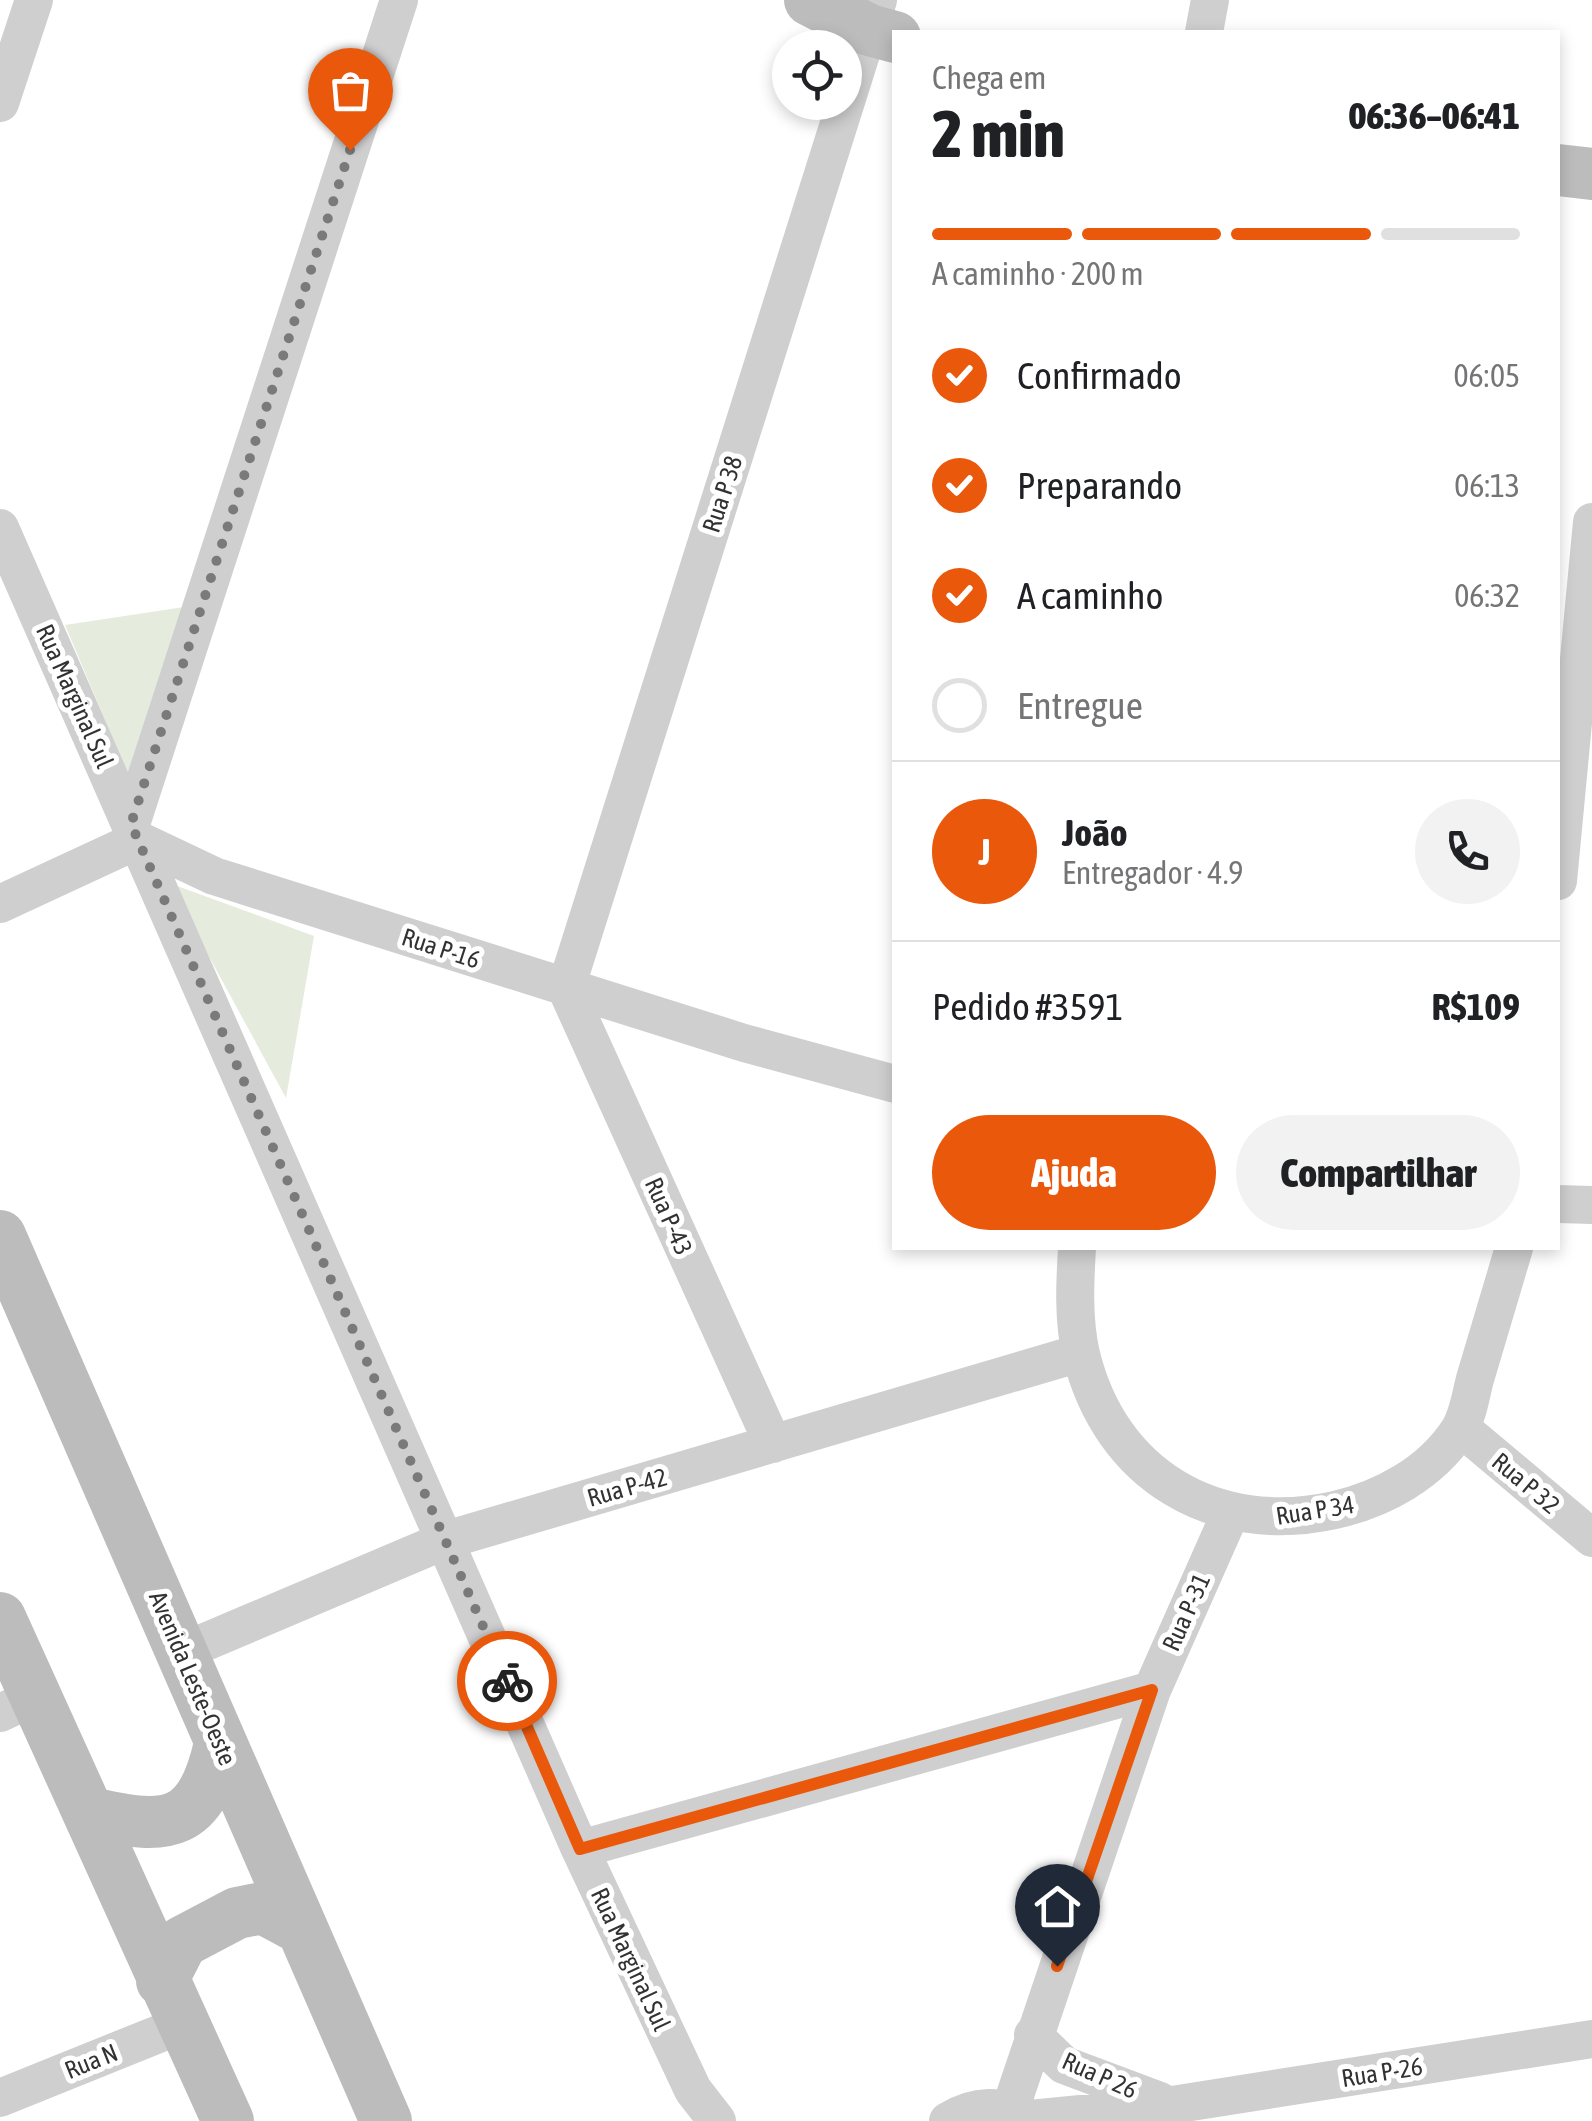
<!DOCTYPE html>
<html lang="pt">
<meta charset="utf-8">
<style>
body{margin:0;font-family:"Asap Condensed",sans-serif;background:#f2f2f2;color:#202124;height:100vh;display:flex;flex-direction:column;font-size:38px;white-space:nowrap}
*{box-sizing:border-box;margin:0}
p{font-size:32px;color:#757577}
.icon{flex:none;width:55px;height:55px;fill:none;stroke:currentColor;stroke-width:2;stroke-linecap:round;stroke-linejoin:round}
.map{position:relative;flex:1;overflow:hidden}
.sheet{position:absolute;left:892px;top:30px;width:668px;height:1220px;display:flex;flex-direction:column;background:#fff;border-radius:0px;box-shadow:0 5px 15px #0003}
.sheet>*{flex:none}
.fabs{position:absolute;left:772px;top:30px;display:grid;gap:20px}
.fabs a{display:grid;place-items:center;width:90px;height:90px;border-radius:50%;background:#fff;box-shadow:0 5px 15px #0003;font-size:50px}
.pin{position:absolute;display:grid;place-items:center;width:85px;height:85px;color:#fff;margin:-102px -42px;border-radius:50% 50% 50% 0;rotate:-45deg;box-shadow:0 0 10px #0007}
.pin .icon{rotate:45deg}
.courier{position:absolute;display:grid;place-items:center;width:100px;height:100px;margin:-50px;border:8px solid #ea580c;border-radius:50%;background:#fff;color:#222;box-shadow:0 2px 12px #0007}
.summary em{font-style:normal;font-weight:800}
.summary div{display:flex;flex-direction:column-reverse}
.summary{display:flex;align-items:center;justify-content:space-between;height:170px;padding:0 40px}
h1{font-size:65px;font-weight:800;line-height:75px}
.bar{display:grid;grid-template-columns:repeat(4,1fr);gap:15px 10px;align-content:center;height:120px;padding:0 40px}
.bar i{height:12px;border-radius:8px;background:#e0e0e0}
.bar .on{background:#ea580c}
.bar p{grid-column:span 4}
.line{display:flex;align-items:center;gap:25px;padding:0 40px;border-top:2px solid #e0e0e0}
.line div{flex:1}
.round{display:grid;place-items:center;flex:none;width:105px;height:105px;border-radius:52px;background:#f2f2f2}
ol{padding:0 40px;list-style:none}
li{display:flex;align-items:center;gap:30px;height:110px}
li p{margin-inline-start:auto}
li .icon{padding:10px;border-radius:50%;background:#ea580c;color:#fff;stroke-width:4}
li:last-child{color:#757577}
li i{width:55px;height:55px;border:5px solid #e0e0e0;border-radius:50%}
.cta{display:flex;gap:20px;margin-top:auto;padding:20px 40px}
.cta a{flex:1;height:115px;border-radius:60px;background:#ea580c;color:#fff;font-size:40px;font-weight:800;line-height:115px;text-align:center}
.cta a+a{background:#f2f2f2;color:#202124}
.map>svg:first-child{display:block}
.green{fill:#e5ecde}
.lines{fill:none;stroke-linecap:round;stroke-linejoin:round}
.street{stroke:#cfcfcf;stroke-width:38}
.secondary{stroke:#bcbcbc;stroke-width:52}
.done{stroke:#7a7a7a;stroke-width:10;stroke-dasharray:0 18}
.route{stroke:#ea580c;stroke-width:12}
.labels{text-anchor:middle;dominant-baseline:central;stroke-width:10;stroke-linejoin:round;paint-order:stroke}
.street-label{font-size:25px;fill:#323232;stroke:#fff}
</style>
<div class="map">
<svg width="1592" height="2121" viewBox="0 0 1592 2121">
<rect width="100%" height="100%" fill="#fff"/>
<!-- green -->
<path class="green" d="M 184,607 L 132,784 L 65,625 Z
M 169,883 L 314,936 L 286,1098 Z"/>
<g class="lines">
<!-- street -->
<path class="street" d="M 1204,32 L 1210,0
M 0,103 L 34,0
M 0,528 L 580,1849 L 693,2090 L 717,2121
M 131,824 L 399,0
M 1558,881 L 1592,522
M 0,904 L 138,840 L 214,876 L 744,1043 L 895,1084
M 1558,1204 L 1592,1205
M 1077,1248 C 1075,1282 1073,1320 1081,1354 C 1110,1475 1215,1537 1335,1510 C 1383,1499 1431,1473 1459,1430 C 1468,1416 1471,1394 1475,1379 C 1488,1335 1501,1291 1514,1248
M 1461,1428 L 1592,1538
M 773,1444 L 566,988 L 878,0
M 184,1651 L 446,1540 L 1080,1353
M 0,1713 L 34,1697
M 580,1849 L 1152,1690
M 1033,2035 L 1064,2065 L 1160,2101
M 0,2098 L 181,2025
M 1010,2110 L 1152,1690 L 1230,1514
M 1030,2119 L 1172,2105 L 1592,2039
M 948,2121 C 976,2104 1000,2104 1029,2119"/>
<!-- secondary -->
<path class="secondary" d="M 810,0 L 869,30 L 895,37
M 1558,170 L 1592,174
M 0,1236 L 386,2121
M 0,1618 L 228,2121
M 92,1813 C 170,1832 202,1826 220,1743
M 162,1981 L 182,1942 L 237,1913 L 263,1908 L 300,1928"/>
</g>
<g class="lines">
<!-- done -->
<path class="done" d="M 350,150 L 131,824 L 507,1681"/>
<!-- route -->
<path class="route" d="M 507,1681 L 580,1849 L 1152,1690 L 1057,1966"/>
</g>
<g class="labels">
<!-- street labels -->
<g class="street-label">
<text transform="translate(722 494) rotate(-72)">Rua P 38</text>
<text transform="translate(75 696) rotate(66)">Rua Marginal Sul</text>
<text transform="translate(441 948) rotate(18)">Rua P-16</text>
<text transform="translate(669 1216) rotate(66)">Rua P-43</text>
<text transform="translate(1526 1483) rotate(40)">Rua P 32</text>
<text transform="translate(627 1487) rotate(-16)">Rua P-42</text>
<text transform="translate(1315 1510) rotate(-9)">Rua P 34</text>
<text transform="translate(1186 1612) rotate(-66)">Rua P-31</text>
<text transform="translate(193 1678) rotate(67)">Avenida Leste-Oeste</text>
<text transform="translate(631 1959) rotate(65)">Rua Marginal Sul</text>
<text transform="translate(91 2061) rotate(-22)">Rua N</text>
<text transform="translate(1382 2072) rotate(-9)">Rua P-26</text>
<text transform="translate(1100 2075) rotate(24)">Rua P 26</text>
</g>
</g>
</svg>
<div class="fabs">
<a><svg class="icon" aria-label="locate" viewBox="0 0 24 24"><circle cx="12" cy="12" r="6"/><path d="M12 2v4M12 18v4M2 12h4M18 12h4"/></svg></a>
</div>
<div class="pin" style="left:350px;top:150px;background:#ea580c"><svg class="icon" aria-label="bag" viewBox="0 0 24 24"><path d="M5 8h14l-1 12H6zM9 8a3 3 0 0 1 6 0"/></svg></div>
<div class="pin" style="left:1057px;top:1966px;background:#1f2937"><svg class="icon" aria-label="home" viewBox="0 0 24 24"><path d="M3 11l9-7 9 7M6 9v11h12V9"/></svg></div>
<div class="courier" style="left:507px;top:1681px"><svg class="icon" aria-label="bike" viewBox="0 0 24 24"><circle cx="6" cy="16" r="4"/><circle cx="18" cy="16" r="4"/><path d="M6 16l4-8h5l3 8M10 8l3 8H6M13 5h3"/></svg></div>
<section class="sheet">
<div class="summary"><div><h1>2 min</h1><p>Chega em</p></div><em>06:36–06:41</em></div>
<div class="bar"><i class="on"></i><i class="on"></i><i class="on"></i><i></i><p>A caminho · 200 m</p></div>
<ol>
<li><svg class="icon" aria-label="check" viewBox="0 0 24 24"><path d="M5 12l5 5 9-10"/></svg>Confirmado<p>06:05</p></li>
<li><svg class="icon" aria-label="check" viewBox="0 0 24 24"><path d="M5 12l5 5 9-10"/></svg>Preparando<p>06:13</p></li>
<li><svg class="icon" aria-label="check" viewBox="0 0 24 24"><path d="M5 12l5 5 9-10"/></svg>A caminho<p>06:32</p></li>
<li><i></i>Entregue</li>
</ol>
<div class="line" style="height:180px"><b class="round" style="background:#ea580c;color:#fff">J</b><div><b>João</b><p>Entregador · 4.9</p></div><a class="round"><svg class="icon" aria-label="phone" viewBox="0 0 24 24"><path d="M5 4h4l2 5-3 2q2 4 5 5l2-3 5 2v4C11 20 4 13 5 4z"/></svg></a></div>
<div class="line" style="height:130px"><div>Pedido #3591</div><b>R$109</b></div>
<div class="cta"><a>Ajuda</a><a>Compartilhar</a></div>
</section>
</div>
